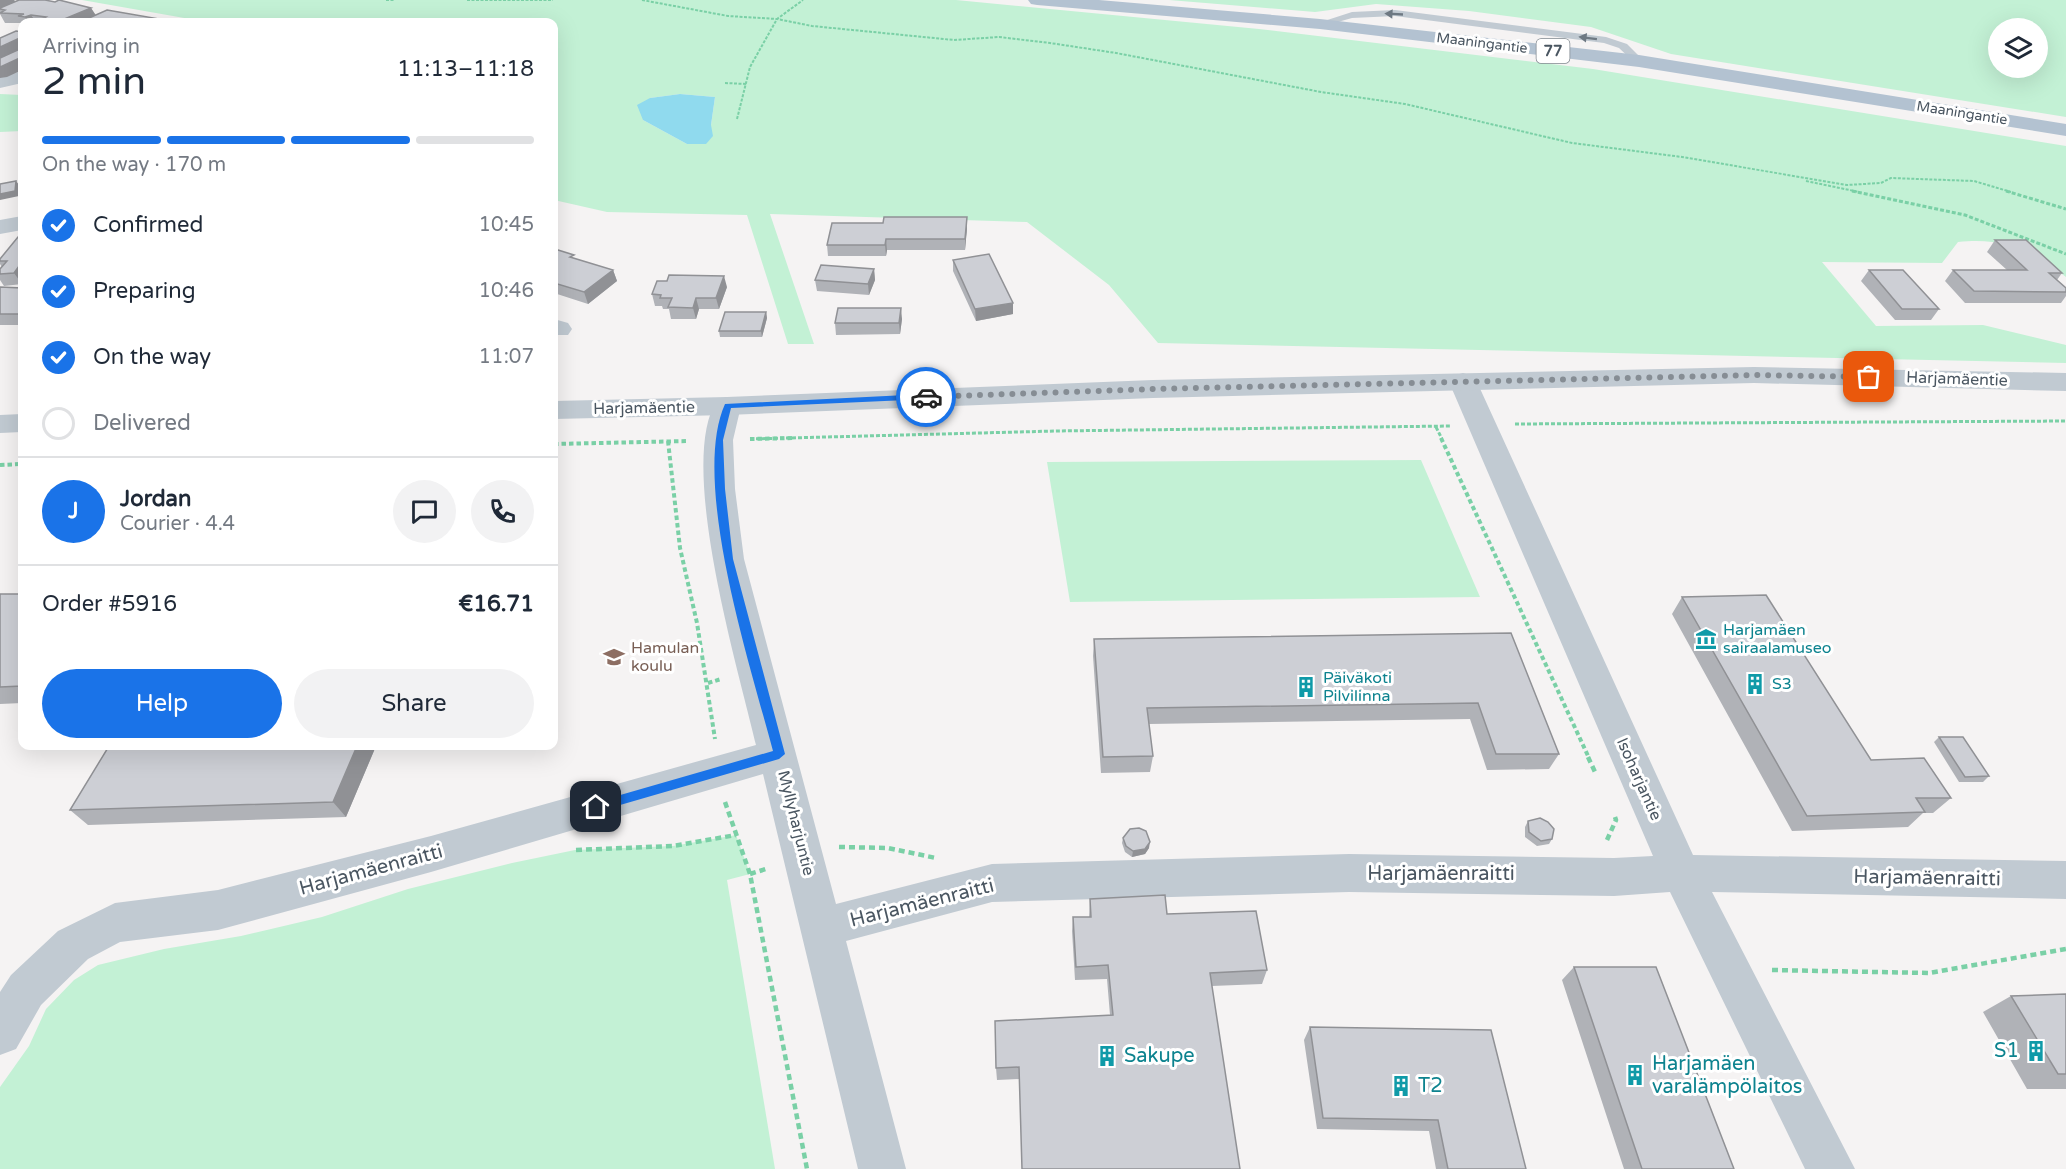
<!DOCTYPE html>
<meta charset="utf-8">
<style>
body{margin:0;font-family:"Varela Round",sans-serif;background:#f2f2f3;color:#1f2937;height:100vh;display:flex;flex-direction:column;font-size:22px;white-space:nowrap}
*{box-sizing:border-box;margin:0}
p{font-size:20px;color:#747a83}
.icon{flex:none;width:33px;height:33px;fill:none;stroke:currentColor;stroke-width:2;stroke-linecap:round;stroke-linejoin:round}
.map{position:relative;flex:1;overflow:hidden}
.details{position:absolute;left:18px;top:18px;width:540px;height:732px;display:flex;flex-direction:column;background:#fff;border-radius:12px;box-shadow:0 6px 24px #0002}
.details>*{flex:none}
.fabs{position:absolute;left:1988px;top:18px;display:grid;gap:12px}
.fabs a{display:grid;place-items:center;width:60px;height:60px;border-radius:50%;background:#fff;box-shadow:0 6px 24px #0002;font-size:30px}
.pin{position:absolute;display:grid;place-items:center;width:51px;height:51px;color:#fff;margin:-26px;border-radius:12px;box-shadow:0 3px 9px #0006}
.courier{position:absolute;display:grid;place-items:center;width:60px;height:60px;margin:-30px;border:4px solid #1a73e8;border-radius:50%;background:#fff;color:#222;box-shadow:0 2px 8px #0007}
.overview em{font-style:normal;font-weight:600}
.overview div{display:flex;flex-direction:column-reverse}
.overview{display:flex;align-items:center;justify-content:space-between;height:102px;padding:0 24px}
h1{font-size:39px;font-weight:600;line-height:45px}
.bar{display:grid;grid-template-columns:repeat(4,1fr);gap:9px 6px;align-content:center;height:72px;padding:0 24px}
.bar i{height:8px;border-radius:4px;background:#e0e1e3}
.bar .current{background:#1a73e8}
.bar p{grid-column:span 4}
.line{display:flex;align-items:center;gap:15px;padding:0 24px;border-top:2px solid #e0e1e3}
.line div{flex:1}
.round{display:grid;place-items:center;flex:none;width:63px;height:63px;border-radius:32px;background:#f2f2f3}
ol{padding:0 24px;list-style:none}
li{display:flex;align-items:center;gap:18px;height:66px}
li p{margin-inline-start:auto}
li .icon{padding:6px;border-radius:50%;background:#1a73e8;color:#fff;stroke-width:4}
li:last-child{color:#747a83}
li i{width:33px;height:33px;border:3px solid #e0e1e3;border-radius:50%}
.primary-button{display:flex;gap:12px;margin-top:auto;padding:12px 24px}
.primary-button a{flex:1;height:69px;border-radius:36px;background:#1a73e8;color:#fff;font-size:24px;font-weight:600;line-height:69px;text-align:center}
.primary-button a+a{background:#f2f2f3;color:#1f2937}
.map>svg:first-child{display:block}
.green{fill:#c3f1d5;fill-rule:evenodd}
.water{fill:#90daee}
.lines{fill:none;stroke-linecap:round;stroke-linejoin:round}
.path-far3{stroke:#7ad0a6;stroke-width:2;stroke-dasharray:3 1.5;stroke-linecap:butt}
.path-far2{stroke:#7ad0a6;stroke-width:3;stroke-dasharray:4 2;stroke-linecap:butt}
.path-far1{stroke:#7ad0a6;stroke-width:4;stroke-dasharray:4.5 3;stroke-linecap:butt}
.path{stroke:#7ad0a6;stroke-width:4.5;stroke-dasharray:6 4;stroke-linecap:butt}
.service{fill:#c1cad2;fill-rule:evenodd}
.minor{fill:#c1cad2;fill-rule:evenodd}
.tertiary{fill:#c1cad2;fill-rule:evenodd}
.primary{fill:#b3c2d1;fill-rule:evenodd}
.wall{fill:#b0b2b7}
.shaded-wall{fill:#909195}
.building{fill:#cdcfd5;stroke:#909195;stroke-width:1.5}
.oneway{fill:#6e7983}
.route{fill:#1a73e8}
.done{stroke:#868d94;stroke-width:6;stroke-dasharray:0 10.8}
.labels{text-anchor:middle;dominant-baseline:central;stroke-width:6;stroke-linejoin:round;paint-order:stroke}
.far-street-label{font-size:14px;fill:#4a5661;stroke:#fff}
.shield{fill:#fff;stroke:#808990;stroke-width:1.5}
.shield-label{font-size:15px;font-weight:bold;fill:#4a5661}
.street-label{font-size:16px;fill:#4a5661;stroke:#fff}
.culture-label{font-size:16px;fill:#0d838f;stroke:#fff;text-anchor:start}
.education-label{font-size:16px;fill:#785e54;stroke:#fff;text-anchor:start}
.near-street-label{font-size:20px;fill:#4a5661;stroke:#fff}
.near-culture-label{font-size:20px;fill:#0d838f;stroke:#fff;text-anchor:start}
</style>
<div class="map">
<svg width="2066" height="1169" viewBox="0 0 2066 1169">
<rect width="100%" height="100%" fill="#f5f3f3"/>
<!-- green -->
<path class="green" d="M 82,0 L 956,0 L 1259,29 L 1593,69 L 2066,146 L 2066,277 C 2030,250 2004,237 1958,242 L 1942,263 L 1822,262 L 1876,326 L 1983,325 L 2066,345 L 2066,363 L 1158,343 L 1109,285 L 1027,222 L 770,214 L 814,344 L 788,344 L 747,215 L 607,212 L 554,200 L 554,22 L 207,22 ZM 680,94 L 715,97 L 711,125 L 687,144 L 643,120 L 650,98 Z
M 1169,0 L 2066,0 L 2066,117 L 1671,54 L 1591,27 L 1469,11 L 1376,4 L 1315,12 ZM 1998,28 L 2037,28 L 2037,68 L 1998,68 Z
M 0,94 L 22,95 L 22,131 L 0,132 Z
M 1421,460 L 1480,597 L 1070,602 L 1047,462 Z
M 736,835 L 750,874 L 727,880 L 775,1169 L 0,1169 L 0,1087 L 29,1046 L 46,1009 L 74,980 L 98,965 L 164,949 L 241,936 L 322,917 L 408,889 L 512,863 L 575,850 L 673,846 Z"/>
<!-- water -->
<path class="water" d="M 680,94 L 715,97 L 711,125 L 713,136 L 706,144 L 687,144 L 643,120 L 637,105 L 650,98 Z"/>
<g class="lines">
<!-- path-far3 -->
<path class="path-far3" d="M 386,0 L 394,0
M 467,0 L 553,0
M 642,0 L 728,16 L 777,19 L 812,26 L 954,40 L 999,37 L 1050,43 L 1116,53 L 1321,92 L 1405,104 L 1572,143 L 1682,157 L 1847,185 L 1881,183 L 1891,178 L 1974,181 L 2011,192
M 725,83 L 746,84
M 737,119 L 750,67 L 777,19 L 803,0
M 1806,181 L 1859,192"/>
<!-- path-far2 -->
<path class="path-far2" d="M 1852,191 L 1965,215 L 2066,254
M 2006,191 L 2066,209
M 1515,424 L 2066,421
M 1436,427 L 1442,439
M 750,439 L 1056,431 L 1450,426"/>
<!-- path-far1 -->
<path class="path-far1" d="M 1441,438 L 1589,758
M 750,439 L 794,438
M 668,441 L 680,548 L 697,623 L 715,739
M 554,444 L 688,441
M 0,465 L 22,464
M 708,683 L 721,679"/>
<!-- path -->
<path class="path" d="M 1588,757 L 1595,772
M 725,802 L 750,874 L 807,1169
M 1607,840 L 1616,820 L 1615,817
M 839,847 L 888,848 L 936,858
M 576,850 L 673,846 L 736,835
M 750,874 L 769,868
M 1772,970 L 1929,973 L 2066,949"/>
<!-- service -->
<path class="service" d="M 1395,10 L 1606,37 L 1627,44 L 1644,61 L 1635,63 L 1619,48 L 1604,43 L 1395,16 L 1352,18 L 1320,27 L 1315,24 L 1352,12 Z"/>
<!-- minor -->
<path class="minor" d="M 22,71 L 22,83 L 0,88 L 0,76 Z
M 22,216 L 22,230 L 0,234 L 0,220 Z
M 554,319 L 568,323 L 572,329 L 568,335 L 554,335 Z
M 1463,373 L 1473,376 L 1477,382 L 1693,855 L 2066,861 L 2066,899 L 1712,892 L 1855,1169 L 1805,1169 L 1670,892 L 1614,896 L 1349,892 L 992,902 L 846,941 L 906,1169 L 858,1169 L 763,774 L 431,872 L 218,930 L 120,942 L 88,959 L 41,1005 L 16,1049 L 0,1055 L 0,992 L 11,975 L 58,931 L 115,903 L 218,890 L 431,836 L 756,745 C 739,671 676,463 717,400 L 727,397 L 737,400 L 741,406 L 733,440 L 735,489 L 744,559 L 836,904 L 992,864 L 1349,854 L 1614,858 L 1653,856 L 1449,382 L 1453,376 Z"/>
<!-- tertiary -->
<path class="tertiary" d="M 1754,367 L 2066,373 L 2066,391 L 1754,383 L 1153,398 L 727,415 L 554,419 L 554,401 L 727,397 L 1153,380 Z
M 22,414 L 22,432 L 0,433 L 0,415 Z"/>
<!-- primary -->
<path class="primary" d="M 1028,0 L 1099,0 L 1320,19 L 1639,55 L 2066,124 L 2066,136 L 1639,67 L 1320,29 L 1037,5 L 1031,4 Z"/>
</g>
<!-- wall -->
<path class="wall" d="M 0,0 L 14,0 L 15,2 L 91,8 L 96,16 L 171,21 L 172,22 L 22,22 L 22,23 L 5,23 L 0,14 Z
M 883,223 L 967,228 L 965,250 L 887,250 L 886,256 L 828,256 L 827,245 Z
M 22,237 L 22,284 L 4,286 L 0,280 L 0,269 L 2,267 L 0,264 L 0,259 Z
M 1995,240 L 2062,273 L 2057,280 L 2066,288 L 2066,296 L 2061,303 L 1965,303 L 1945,281 L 1953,270 L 2007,270 L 1987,252 Z
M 554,253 L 613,270 L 617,281 L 588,304 L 554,293 Z
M 953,260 L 1013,314 L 976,321 L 953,271 Z
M 874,269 L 875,280 L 869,295 L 817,291 L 815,280 Z
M 1869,270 L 1939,309 L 1931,320 L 1895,320 L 1861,281 Z
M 0,287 L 22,288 L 22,325 L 0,325 Z
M 727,287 L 719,309 L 699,309 L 696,319 L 671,319 L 669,309 L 663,309 L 662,306 L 655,306 L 652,294 Z
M 766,312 L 767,318 L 762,337 L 720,337 L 719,331 Z
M 902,319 L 900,334 L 836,335 L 835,323 Z
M 0,594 L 22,594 L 22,703 L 0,704 Z
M 1682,597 L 1871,760 L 1951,798 L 1933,813 L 1923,813 L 1908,827 L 1792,831 L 1672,614 Z
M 1511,633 L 1559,754 L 1549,769 L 1487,770 L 1470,719 L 1149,724 L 1153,756 L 1150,772 L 1101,773 L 1093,656 L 1094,639 Z
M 1939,737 L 1989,776 L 1983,782 L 1959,782 L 1934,742 Z
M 109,746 L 376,746 L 346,817 L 88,825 L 70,810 Z
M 1528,821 L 1552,839 L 1549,844 L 1537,846 L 1525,837 L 1525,827 Z
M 1123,838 L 1149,848 L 1145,854 L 1132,857 L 1125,852 L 1122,843 Z
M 1090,899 L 1167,914 L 1267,970 L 1262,984 L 1212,986 L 1019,1079 L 997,1080 L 996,1068 L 1110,1015 L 1107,979 L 1075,980 L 1072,931 L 1073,917 L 1089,917 Z
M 1574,967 L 1734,1169 L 1624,1169 L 1562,980 Z
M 2066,994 L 2066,1089 L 2027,1089 L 1983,1012 L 2011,996 Z
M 1310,1027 L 1526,1169 L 1436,1169 L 1429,1131 L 1317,1129 L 1304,1040 Z"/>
<!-- shaded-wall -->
<path class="shaded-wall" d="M 0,0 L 14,0 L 16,2 L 0,9 Z
M 91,8 L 97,17 L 85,22 L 64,22 L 62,20 Z
M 31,15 L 36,22 L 28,22 L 25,17 Z
M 56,19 L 58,22 L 50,22 Z
M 22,37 L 22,50 L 0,60 L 0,47 Z
M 22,57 L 22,70 L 7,77 L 0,78 L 0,67 Z
M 16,181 L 20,186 L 19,196 L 0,200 L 0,194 Z
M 967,217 L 967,228 L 965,250 L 965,239 Z
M 886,239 L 887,250 L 886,256 L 885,245 Z
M 22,262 L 22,284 L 14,273 Z
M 874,269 L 875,280 L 869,295 L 868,284 Z
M 613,270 L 617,281 L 588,304 L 584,292 Z
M 724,276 L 727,287 L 719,309 L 716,298 Z
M 696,298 L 699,309 L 696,319 L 693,308 Z
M 1013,303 L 1013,314 L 976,321 L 975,309 Z
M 901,308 L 902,319 L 900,334 L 899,323 Z
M 766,312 L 767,318 L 762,337 L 761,331 Z
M 357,746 L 376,746 L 346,817 L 333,802 Z
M 1150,842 L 1149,848 L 1145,854 L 1132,857 L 1133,851 Z"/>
<!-- building -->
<path class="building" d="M 19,0 L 45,0 L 55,2 L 59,0 L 91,8 L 62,20 L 56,19 L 50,22 L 40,20 L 46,17 L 31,15 L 25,17 L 18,16 L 24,14 L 0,13 L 5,10 L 0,9 L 0,8 Z
M 107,10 L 171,21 L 169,22 L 80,22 Z
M 16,31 L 22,32 L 22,37 L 0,47 L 0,38 Z
M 22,48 L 22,57 L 0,67 L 0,58 Z
M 16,181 L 15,191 L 0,194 L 0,184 Z
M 884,217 L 967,217 L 965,239 L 886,239 L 885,245 L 827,245 L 832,223 L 883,223 Z
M 18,237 L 22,237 L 22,262 L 14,273 L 0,274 L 0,269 L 7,261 L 0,261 L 0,259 Z
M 1995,240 L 2026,240 L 2062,273 L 2049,273 L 2066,288 L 2066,292 L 1974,291 L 1953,270 L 2027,270 Z
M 558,250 L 574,255 L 570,257 L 613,270 L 584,292 L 554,283 L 554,253 Z
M 989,254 L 1013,303 L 975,309 L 953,260 Z
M 821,265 L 874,269 L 868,284 L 815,280 Z
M 1869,270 L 1903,270 L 1939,309 L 1902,309 Z
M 669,275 L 724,276 L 716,298 L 696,298 L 693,308 L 668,307 L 672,298 L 660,298 L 661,295 L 652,294 L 657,281 L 667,281 Z
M 0,287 L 22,288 L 22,314 L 0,314 Z
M 838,308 L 901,308 L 899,323 L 835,323 Z
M 725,312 L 766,312 L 761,331 L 719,331 Z
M 0,594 L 22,594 L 22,686 L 0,687 Z
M 1766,595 L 1871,760 L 1924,758 L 1951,798 L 1916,798 L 1925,812 L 1807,816 L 1682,597 Z
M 1511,633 L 1559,754 L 1496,754 L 1478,703 L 1147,708 L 1153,756 L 1103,757 L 1094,639 Z
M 1939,737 L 1963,737 L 1989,776 L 1965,777 Z
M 109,746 L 357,746 L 333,802 L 70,810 Z
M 1540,818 L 1548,822 L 1554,829 L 1552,839 L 1541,841 L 1529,832 L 1528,821 Z
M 1139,828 L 1146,831 L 1150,842 L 1145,849 L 1133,851 L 1126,846 L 1123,838 L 1130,829 Z
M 1165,895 L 1167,914 L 1256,911 L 1267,970 L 1210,973 L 1240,1169 L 1022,1169 L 1019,1067 L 996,1068 L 995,1021 L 1113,1015 L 1108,965 L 1076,967 L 1073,917 L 1091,917 L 1090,899 Z
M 1574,967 L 1656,967 L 1734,1169 L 1642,1169 Z
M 2066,994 L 2066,1074 L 2058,1074 L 2011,996 Z
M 1310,1027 L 1491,1030 L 1526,1169 L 1448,1169 L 1438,1120 L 1323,1118 Z"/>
<!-- one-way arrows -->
<defs><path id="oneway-solid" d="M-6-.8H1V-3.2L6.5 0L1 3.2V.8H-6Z" transform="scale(1.5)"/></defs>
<g class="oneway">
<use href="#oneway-solid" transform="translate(1394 14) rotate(-177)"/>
<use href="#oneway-solid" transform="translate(1588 38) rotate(-173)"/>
</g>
<!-- route -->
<path class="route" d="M 926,394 L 929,395 L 929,399 L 731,408 L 723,440 L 725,489 L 733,559 L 785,754 L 779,759 L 596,812 L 592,810 L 592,803 L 596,802 L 773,751 C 751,667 690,482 725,404 Z"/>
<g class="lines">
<!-- done -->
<path class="done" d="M 926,397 L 1153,389 L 1754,375 L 1869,377"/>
</g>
<!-- icons -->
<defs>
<symbol id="museum-bare" viewBox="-9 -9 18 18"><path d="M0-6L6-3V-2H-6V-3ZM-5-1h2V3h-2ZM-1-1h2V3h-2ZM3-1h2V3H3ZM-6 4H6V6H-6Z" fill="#0f9aa8" stroke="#fff" stroke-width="2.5" paint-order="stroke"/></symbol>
<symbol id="school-bare" viewBox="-9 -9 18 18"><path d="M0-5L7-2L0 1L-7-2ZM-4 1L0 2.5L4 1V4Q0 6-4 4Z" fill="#8d6e63" stroke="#fff" stroke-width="2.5" paint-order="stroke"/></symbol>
<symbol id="building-bare" viewBox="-9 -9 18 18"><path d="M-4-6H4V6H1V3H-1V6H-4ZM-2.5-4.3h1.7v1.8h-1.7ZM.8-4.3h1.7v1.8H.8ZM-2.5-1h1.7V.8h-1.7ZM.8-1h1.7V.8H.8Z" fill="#0f9aa8" stroke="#fff" stroke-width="2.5" paint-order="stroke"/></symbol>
</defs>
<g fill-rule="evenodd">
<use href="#museum-bare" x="1691" y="624" width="30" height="30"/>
<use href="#school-bare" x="599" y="642" width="30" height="30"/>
<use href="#building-bare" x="1740" y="669" width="30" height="30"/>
<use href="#building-bare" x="1291" y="672" width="30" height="30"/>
<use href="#building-bare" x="2021" y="1036" width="30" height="30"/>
<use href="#building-bare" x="1092" y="1041" width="30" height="30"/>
<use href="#building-bare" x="1620" y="1060" width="30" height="30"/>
<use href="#building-bare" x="1386" y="1071" width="30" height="30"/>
</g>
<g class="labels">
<!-- far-street labels -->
<g class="far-street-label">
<text transform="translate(1482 43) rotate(7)">Maaningantie</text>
<text transform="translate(1962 113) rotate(9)">Maaningantie</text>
</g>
<!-- shield labels -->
<rect class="shield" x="1536.5" y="39" width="33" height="24" rx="4.5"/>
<g class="shield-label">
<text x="1553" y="51">77</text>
</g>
<!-- street labels -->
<g class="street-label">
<text transform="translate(1957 379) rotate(2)">Harjamäentie</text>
<text transform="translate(644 408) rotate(-1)">Harjamäentie</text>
<text transform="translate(1639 779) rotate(66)">Isoharjantie</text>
<text transform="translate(796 823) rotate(76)">Myllyharjuntie</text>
</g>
<!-- culture labels -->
<g class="culture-label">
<text x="1723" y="630">Harjamäen<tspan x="1723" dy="18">sairaalamuseo</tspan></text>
<text x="1323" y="678">Päiväkoti<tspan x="1323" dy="18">Pilvilinna</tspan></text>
<text x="1772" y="684">S3</text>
</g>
<!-- education labels -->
<g class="education-label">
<text x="631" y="648">Hamulan<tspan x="631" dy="18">koulu</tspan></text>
</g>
<!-- near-street labels -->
<g class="near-street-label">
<text transform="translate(371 870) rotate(-15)">Harjamäenraitti</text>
<text x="1441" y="874">Harjamäenraitti</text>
<text transform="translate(1927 878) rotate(1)">Harjamäenraitti</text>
<text transform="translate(922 903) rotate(-14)">Harjamäenraitti</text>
</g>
<!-- near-culture labels -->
<g class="near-culture-label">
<text x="2019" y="1051" text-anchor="end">S1</text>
<text x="1124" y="1056">Sakupe</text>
<text x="1652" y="1064">Harjamäen<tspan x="1652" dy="23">varalämpölaitos</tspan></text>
<text x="1418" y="1086">T2</text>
</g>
</g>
</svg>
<div class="fabs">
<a><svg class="icon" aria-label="layers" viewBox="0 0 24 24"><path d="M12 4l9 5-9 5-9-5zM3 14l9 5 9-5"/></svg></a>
</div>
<div class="pin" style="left:1869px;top:377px;background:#ea580c"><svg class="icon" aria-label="bag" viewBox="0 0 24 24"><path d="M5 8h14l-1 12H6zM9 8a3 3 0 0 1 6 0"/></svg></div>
<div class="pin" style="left:596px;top:807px;background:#1f2937"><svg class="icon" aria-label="home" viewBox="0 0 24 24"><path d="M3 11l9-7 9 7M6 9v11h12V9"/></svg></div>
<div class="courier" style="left:926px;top:397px"><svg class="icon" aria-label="car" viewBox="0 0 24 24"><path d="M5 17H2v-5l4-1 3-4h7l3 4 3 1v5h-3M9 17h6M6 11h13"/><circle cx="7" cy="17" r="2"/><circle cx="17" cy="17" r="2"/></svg></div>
<section class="details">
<div class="overview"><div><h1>2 min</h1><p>Arriving in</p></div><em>11:13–11:18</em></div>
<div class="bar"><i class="current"></i><i class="current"></i><i class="current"></i><i></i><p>On the way · 170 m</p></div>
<ol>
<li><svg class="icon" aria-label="check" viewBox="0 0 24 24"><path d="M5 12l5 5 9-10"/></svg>Confirmed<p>10:45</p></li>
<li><svg class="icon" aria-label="check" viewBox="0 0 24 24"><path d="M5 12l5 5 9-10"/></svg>Preparing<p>10:46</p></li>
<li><svg class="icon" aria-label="check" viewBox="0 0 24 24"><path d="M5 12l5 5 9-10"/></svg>On the way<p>11:07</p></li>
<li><i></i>Delivered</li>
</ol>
<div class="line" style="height:108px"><b class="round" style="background:#1a73e8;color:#fff">J</b><div><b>Jordan</b><p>Courier · 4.4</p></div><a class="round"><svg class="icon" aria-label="chat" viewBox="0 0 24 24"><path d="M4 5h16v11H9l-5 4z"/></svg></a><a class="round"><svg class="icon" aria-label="phone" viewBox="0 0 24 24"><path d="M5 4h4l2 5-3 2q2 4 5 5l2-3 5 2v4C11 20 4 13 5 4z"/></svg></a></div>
<div class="line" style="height:78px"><div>Order #5916</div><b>€16.71</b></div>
<div class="primary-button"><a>Help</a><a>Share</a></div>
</section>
</div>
